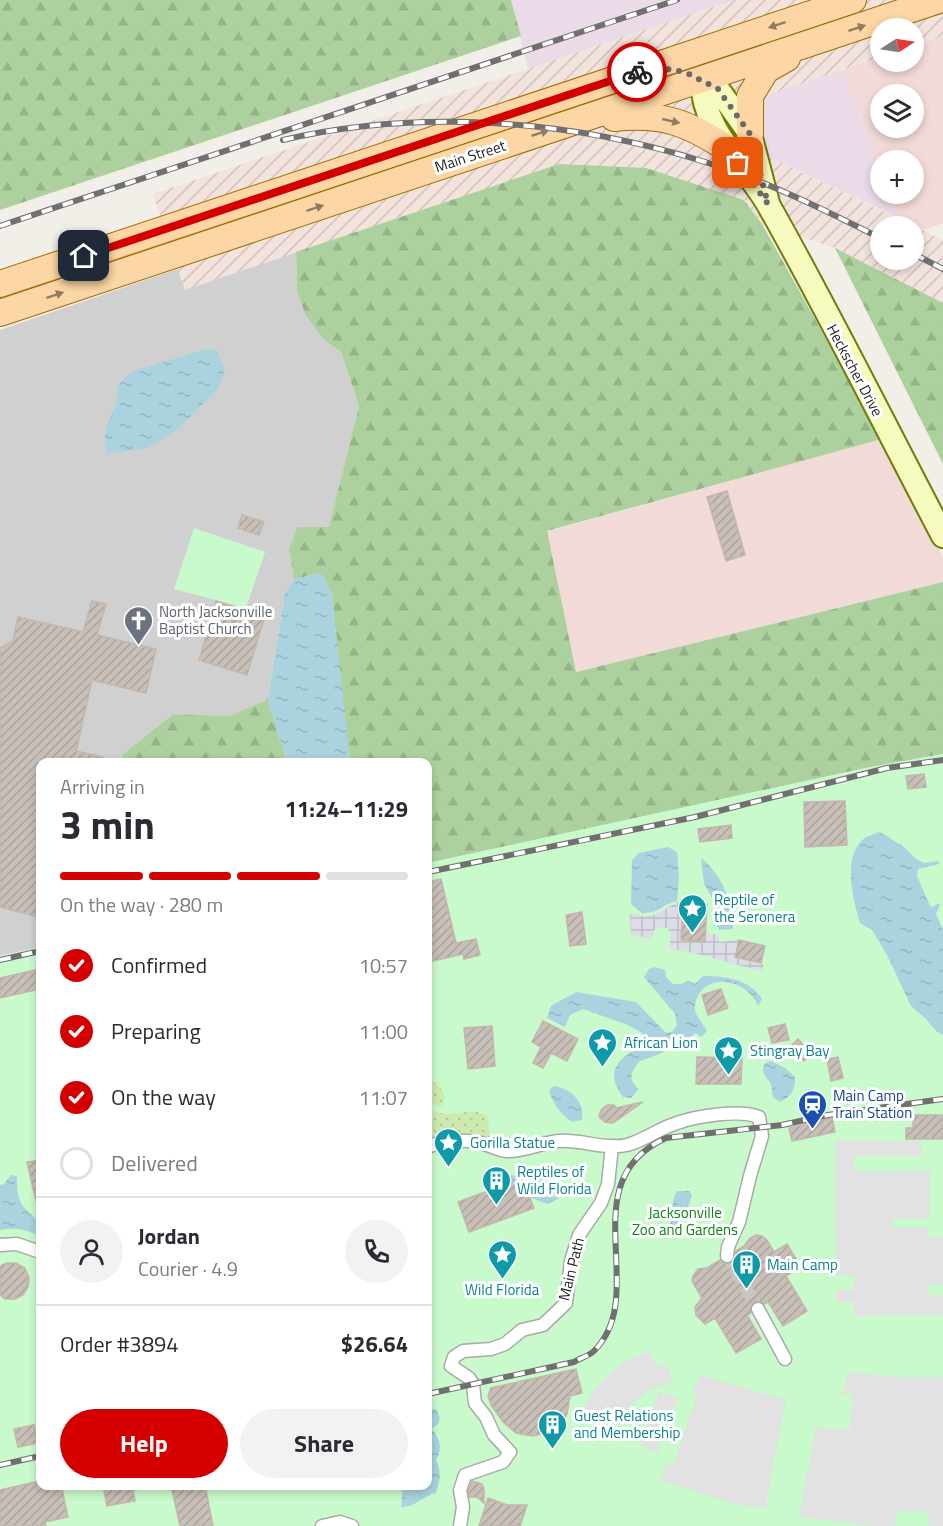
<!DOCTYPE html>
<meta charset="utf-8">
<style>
body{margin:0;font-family:"Titillium Web",sans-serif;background:#f2f2f3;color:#2b2b33;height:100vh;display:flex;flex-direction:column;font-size:22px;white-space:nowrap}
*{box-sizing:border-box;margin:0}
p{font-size:20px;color:#7c7c81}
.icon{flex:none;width:33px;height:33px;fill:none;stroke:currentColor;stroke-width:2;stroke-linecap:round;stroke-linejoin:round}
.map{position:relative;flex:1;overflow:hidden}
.panel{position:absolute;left:36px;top:758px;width:396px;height:732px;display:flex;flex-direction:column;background:#fff;border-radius:12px;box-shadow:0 3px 9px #0003}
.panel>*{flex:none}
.needle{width:39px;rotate:78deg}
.fabs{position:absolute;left:870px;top:18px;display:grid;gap:12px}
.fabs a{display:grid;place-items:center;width:54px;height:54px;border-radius:50%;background:#fff;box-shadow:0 3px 9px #0003;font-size:30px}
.pin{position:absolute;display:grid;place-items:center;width:51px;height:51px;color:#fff;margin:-26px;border-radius:12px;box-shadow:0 3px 9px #0006}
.courier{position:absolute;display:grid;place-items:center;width:60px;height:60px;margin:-30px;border:4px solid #d40000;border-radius:50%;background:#fff;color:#222;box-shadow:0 2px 8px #0007}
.summary em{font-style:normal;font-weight:700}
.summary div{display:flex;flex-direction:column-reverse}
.summary{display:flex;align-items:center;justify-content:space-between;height:102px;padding:0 24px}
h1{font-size:39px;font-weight:700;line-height:45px}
.bar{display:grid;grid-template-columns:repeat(4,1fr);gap:9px 6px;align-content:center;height:72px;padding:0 24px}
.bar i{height:8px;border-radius:4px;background:#e1e1e2}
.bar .current{background:#d40000}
.bar p{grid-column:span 4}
.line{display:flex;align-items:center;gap:15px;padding:0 24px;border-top:2px solid #e1e1e2}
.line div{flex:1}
.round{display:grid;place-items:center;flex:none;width:63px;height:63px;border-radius:32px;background:#f2f2f3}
ol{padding:0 24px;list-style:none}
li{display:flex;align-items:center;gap:18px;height:66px}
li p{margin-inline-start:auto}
li .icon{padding:6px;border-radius:50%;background:#d40000;color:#fff;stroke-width:4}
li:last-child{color:#7c7c81}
li i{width:33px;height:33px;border:3px solid #e1e1e2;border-radius:50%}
.primary-button{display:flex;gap:12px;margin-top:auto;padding:12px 24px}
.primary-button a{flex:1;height:69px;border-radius:36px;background:#d40000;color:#fff;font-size:24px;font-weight:700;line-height:69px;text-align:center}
.primary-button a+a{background:#f2f2f3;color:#2b2b33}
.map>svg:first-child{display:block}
.commercial{fill:#f2dad9;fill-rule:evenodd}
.industrial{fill:#ebdbe8}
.religious{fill:#d0d0d0}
.military{fill:url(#military-furrows);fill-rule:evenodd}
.forest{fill:url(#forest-firs)}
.park{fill:#c8facc}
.garden{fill:url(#garden-dots)}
.parking{fill:#e2e2e2}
.plaza{fill:url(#plaza-grid)}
.water{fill:url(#water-ripples)}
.building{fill:url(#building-hatch);stroke:#c4b6ab;stroke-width:1.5}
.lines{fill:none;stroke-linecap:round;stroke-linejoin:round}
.pedestrian-tunnel{stroke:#c8c6c1;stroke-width:12;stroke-dasharray:12 6;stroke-linecap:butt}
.pedestrian-casing{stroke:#a9a9a9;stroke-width:15}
.secondary-casing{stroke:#707d05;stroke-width:26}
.primary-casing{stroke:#a06b00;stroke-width:28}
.pedestrian{stroke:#fff;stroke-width:12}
.secondary{stroke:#f7fabf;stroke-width:22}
.primary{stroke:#fcd6a4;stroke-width:26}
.rail-casing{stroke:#707070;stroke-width:6}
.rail{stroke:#fff;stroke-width:4;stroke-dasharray:11;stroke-linecap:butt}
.oneway{fill:#8f7c63}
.done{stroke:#6b6a68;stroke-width:6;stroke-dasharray:0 10.8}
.route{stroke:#d40000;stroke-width:8}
.labels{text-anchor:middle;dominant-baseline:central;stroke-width:6;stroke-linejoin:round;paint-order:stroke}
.street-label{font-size:15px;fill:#222;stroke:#fff}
.worship-label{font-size:15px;fill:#5b616d;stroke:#fff;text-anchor:start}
.culture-label{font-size:15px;fill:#0d838f;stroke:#fff;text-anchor:start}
.transit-label{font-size:15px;fill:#164399;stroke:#fff;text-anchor:start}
.park-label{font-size:15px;fill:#0c8416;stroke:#fff}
</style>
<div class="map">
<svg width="943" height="1526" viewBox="0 0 943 1526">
<defs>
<pattern id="military-furrows" width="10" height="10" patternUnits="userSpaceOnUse" patternTransform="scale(1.5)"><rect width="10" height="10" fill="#f3e3dd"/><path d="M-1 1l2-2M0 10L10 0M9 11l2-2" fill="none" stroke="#d0c2bd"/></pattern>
<pattern id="forest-firs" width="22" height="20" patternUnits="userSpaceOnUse" patternTransform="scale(1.5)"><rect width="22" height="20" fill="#add19e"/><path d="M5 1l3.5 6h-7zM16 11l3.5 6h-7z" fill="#95b388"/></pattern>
<pattern id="garden-dots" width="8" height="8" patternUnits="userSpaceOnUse" patternTransform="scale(1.5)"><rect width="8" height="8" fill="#cdebb0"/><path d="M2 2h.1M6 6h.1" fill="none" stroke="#b0c997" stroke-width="1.8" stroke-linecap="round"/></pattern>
<pattern id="plaza-grid" width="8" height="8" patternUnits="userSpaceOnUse" patternTransform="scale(1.5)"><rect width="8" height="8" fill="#dddde8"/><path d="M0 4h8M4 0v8" fill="none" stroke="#bdbdc7"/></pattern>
<pattern id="water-ripples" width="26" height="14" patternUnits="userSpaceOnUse" patternTransform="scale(1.5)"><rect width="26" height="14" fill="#aad3df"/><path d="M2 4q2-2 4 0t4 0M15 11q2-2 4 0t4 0" fill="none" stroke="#92b5bf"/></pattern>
<pattern id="building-hatch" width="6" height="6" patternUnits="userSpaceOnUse" patternTransform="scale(1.5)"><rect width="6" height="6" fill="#c7bfb8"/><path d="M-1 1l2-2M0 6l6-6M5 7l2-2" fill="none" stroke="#aba49e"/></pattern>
</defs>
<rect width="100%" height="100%" fill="#f2efe9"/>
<!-- commercial -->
<path class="commercial" d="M 943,36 L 943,223 L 924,230 L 899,218 L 890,194 L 914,194 L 914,160 L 880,160 L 880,170 L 842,70 L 880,57 L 880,62 L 914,62 L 914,46 ZM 880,94 L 914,94 L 914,128 L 880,128 Z
M 882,439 L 943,557 L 943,582 L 576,672 L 546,532 Z"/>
<!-- industrial -->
<path class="industrial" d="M 511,0 L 734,0 L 528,69 Z
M 842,70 L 880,170 L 880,194 L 890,194 L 899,218 L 767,156 L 755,116 L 756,98 Z"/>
<!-- religious -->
<path class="religious" d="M 296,252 L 297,290 L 323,339 L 341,352 L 359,406 L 329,528 L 297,527 L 289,549 L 294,579 L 285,592 L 268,699 L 230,716 L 173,714 L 123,754 L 122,762 L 40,762 L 40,947 L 0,956 L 0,330 L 178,269 L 185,289 Z"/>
<!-- military -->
<path class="military" d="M 734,0 L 943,0 L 943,36 L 914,46 L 914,28 L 880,28 L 880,57 L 705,116 L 716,137 L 767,156 L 943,240 L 943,303 L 835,248 L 762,224 L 744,199 L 559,164 L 185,290 L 153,194 ZM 880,226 L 914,226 L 914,260 L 880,260 Z"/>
<!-- forest -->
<path class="forest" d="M 0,0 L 511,0 L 521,36 L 0,210 Z
M 559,164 L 646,168 L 744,200 L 762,224 L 882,439 L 547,531 L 576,672 L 943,582 L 943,754 L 866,768 L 428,863 L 428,762 L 349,762 L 332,596 L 322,573 L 294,579 L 289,549 L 297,527 L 329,527 L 359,406 L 341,352 L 323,339 L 305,314 L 297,290 L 296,252 Z
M 835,248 L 943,303 L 943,464 Z
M 268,699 L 287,762 L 122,762 L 123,754 L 173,714 L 230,716 Z"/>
<!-- park -->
<path class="park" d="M 194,528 L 265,552 L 246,608 L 174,589 Z
M 943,754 L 943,1526 L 0,1526 L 0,956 L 40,947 L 40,1485 L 428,1485 L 428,863 L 866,768 Z"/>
<!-- garden -->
<path class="garden" d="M 428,1078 C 437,1084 453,1096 440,1107 L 428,1103 Z
M 428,1109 C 435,1112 442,1114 450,1114 C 465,1114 474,1108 487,1116 L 490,1137 L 488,1140 L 428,1142 Z"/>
<!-- parking -->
<path class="parking" d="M 835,1140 L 921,1141 L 922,1156 L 854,1156 L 854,1171 L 930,1171 L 929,1219 L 893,1219 L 892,1227 L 929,1228 L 929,1238 L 943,1238 L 943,1285 L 928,1285 L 927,1295 L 943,1295 L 943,1315 L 854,1316 L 854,1302 L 836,1302 L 836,1290 L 854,1290 L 854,1276 L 836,1276 Z
M 650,1351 L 656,1367 L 668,1366 L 672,1382 L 658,1386 L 644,1394 L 623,1413 L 611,1435 L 604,1432 L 590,1443 L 597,1423 L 580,1415 L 593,1391 L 614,1370 L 625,1361 Z
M 848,1372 L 897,1377 L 943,1377 L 943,1526 L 929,1526 L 928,1512 L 895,1511 L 895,1526 L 872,1526 L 799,1517 L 816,1427 L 849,1431 L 853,1394 L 843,1395 Z
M 700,1375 L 786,1400 L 765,1509 L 732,1503 L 660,1480 L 667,1464 L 673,1466 L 697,1395 L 693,1393 Z
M 659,1392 L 678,1399 L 665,1424 L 658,1444 L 659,1453 L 639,1445 Z"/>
<!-- plaza -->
<path class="plaza" d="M 677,902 L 683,904 L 681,940 L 705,942 L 706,933 L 718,935 L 719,942 L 739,940 L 735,957 L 764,965 L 760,971 L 694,953 L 669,949 L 671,933 L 667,928 L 660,927 L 654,930 L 652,939 L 631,935 L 630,914 L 634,913 L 641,916 L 655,915 Z"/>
<!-- water -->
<path class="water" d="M 206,349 L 217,350 L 225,370 L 218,389 L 175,432 L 147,448 L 108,454 C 97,426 120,413 118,385 L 131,372 Z
M 322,573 L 332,596 L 350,761 L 287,762 L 268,699 L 285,592 L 294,579 Z
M 880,832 L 904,847 L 915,858 L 924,863 L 939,861 L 939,864 L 918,869 L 917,876 L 930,906 L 933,907 L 939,903 L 940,905 L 936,914 L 943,930 L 943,1034 L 937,1032 L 925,1018 L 911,1006 L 887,955 L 872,930 L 860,923 C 853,900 841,854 866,837 C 870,835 876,834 880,832 Z
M 668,847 L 677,852 L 679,876 L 677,901 C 662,904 661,913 642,913 L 631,904 L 632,860 L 639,853 Z
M 701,858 C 722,875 733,902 733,929 L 719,930 L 716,923 L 714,901 L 704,884 Z
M 655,967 L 665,970 L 666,977 L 673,984 L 681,984 L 688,981 L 695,984 L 703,976 C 724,976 750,979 762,999 L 758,1006 C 750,983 712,970 698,996 C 696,1000 694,1006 695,1010 C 696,1016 704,1025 707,1031 L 701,1037 L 696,1033 C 678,1045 660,1055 640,1061 C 631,1072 627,1079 639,1089 L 631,1098 L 623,1097 C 603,1070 620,1058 643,1044 L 642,1033 L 628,1025 L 583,1009 L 570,1015 L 565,1027 L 547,1018 L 551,1006 L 576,992 L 636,1002 L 666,1033 L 672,1032 L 677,1025 L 675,1014 L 644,977 L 649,969 Z
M 771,1061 L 785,1068 L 795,1077 C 795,1090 792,1096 780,1102 L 773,1097 C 772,1092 772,1085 769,1081 C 764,1074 761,1072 765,1063 Z
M 554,1086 C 572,1089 585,1102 582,1120 L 572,1122 C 560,1113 553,1105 549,1090 Z
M 11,1175 L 17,1176 C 16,1200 21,1207 40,1222 L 40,1236 C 27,1230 15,1227 0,1230 L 0,1185 L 4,1184 Z
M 508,1175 C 520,1176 553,1175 557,1189 C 558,1192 557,1195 558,1199 L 547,1204 L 531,1198 L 524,1181 L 506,1188 L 503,1178 Z
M 677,1191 L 689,1191 L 692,1195 L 685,1217 L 680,1220 L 682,1228 L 677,1234 L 668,1228 C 676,1216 669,1204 677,1191 Z
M 428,1409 L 436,1409 L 440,1418 L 438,1424 L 432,1429 C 440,1440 443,1448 436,1460 C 442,1473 440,1480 436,1493 C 421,1497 416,1507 401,1507 L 403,1485 L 428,1485 Z"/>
<!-- building -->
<path class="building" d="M 727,491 L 745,555 L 726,561 L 707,497 Z
M 242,515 L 264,522 L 259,535 L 238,528 Z
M 92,601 L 106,604 L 97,635 L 156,649 L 146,693 L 92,680 L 76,751 L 103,757 L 102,762 L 40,762 L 40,895 L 35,916 L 0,907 L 0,648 L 13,641 L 18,617 L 83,632 Z
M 216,601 L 265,616 L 247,675 L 199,660 Z
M 924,774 L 926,787 L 908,789 L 906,776 Z
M 845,801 L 847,845 L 805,847 L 804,802 Z
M 731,825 L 732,838 L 700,842 L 698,829 Z
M 441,879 L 456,943 L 476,939 L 480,955 L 464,959 L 463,954 L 428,962 L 428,882 Z
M 683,904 L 707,905 L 705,942 L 681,940 Z
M 582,912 L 586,944 L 570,946 L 566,915 Z
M 739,940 L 765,946 L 761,963 L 735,957 Z
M 40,969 L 40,989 L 0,998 L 0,978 Z
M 721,989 L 728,1008 L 708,1015 L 702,995 Z
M 543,1021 L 578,1039 L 567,1061 L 551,1053 L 543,1068 L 533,1063 L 541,1047 L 532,1042 Z
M 785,1024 L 789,1040 L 772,1043 L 768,1028 Z
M 492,1026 L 495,1066 L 468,1069 L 464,1028 Z
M 798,1039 L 811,1054 L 804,1061 L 790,1047 Z
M 697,1057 L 742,1058 L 741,1084 L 696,1084 Z
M 838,1057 L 843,1078 L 831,1081 L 827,1059 Z
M 643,1102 L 613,1123 L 605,1122 L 599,1117 L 601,1110 L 607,1105 L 614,1105 L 616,1108 Z
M 913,1115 L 943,1115 L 943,1139 L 906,1139 L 906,1128 L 913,1128 Z
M 832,1118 L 835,1132 L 792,1141 L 789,1128 Z
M 40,1160 L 40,1201 L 36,1201 L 27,1162 Z
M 524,1182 L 534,1208 L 469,1232 L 458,1202 L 493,1189 L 494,1193 Z
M 756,1235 L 762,1236 L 767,1240 L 774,1252 L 787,1244 L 801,1267 L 786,1276 L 807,1311 L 783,1326 L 768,1302 L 765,1304 L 759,1301 L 754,1302 L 750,1308 L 751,1313 L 747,1315 L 761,1339 L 736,1353 L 715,1318 L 705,1324 L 696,1315 L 695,1307 L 702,1298 L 692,1281 L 693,1276 L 698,1269 L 707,1268 L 720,1260 L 726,1264 L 731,1263 L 734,1260 L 736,1251 L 744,1246 L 750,1238 Z
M 7,1263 L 16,1263 L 25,1268 L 29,1278 L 28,1287 L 23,1295 L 15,1299 L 5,1299 L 0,1295 L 0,1266 Z
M 576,1369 L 582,1393 L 570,1396 L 567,1414 L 560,1426 L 552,1431 L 552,1432 L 532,1436 L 516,1433 L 503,1422 L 491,1405 L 488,1396 L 491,1388 Z
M 34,1425 L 38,1443 L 18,1447 L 14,1429 Z
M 40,1481 L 40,1485 L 61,1485 L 68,1517 L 45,1522 L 46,1526 L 0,1526 L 0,1490 Z
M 472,1481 L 482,1484 L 484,1489 L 484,1503 L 477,1497 L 470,1497 L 468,1491 Z
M 103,1485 L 132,1485 L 135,1501 L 107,1506 Z
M 171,1485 L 205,1485 L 213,1526 L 180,1526 Z
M 488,1498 L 507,1505 L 527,1505 L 520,1526 L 479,1526 Z"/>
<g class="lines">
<!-- pedestrian-tunnel -->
<path class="pedestrian-tunnel" d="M 727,1256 L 758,1309"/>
<defs>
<path id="pedestrian" d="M 428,1147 C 442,1140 462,1140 477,1142 C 488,1144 498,1151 508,1151 C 526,1151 541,1143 558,1141 C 581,1139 604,1150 627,1145 C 645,1140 660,1128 677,1123 C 697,1116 740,1109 759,1117 L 762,1136 L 750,1176 L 739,1222 L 728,1247 L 727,1256
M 0,1245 L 17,1244 L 40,1252
M 758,1309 L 785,1359
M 322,1526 L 340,1522 L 352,1526
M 460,1526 L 463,1507 L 460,1490 L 465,1475 L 503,1462 L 510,1452 L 494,1435 L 486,1417 L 475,1403 L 473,1384 L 469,1378 L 451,1366 L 454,1357 L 463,1351 L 491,1349 L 505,1344 L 522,1330 L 543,1325 L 566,1303 L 571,1261 L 579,1235 L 601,1203 L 608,1184 L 612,1146"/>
<path id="secondary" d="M 768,203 L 750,134 L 718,89 L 702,80 C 702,131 746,165 769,206 C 830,314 885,426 943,536"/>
<path id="primary" d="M 614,118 C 661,113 687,122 726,148
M 750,134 L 750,96 L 766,70 L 787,58
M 0,284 L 853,0
M 0,313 L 939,0"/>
</defs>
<!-- pedestrian casing -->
<use href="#pedestrian" class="pedestrian-casing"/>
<!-- secondary casing -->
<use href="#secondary" class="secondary-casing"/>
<!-- primary casing -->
<use href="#primary" class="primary-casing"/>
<!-- pedestrian -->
<use href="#pedestrian" class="pedestrian"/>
<!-- secondary -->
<use href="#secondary" class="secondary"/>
<!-- primary -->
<use href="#primary" class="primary"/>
<defs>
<path id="rail" d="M 283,140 C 420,108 571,120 705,162 C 766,181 823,209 880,238
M 0,226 L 677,0
M 914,254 L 943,269
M 428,872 L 695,817 L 887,768 L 943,760
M 0,960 L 40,951
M 428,1394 L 574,1362 C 580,1358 589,1356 594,1351 C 652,1293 569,1182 666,1138 L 782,1125 L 828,1115 L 943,1099
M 0,1465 L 40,1456"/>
</defs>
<!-- rail casing -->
<use href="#rail" class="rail-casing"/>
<!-- rail -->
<use href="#rail" class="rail"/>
</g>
<!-- one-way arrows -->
<defs><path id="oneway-solid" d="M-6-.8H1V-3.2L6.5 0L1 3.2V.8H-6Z" transform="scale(1.5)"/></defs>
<g class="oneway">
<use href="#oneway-solid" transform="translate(777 25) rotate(162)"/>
<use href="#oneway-solid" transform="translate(857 28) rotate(-18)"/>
<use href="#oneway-solid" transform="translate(671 121) rotate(13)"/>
<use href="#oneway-solid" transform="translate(540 133) rotate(-18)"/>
<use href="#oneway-solid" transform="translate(315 208) rotate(-18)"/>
<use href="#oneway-solid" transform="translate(55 295) rotate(-18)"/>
</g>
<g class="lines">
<!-- done -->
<path class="done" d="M 637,72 L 651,67 L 675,70 L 687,73 L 718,89 L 750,134 L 768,204 L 738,163"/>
<!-- route -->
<path class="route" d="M 84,256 L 637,72"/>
</g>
<!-- icons -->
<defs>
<symbol id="church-pin" viewBox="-11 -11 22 30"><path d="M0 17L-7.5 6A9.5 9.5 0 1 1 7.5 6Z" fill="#6b7280" stroke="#fff"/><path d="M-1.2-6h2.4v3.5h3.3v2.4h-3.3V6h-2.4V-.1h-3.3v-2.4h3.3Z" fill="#fff"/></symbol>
<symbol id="sight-pin" viewBox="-11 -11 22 30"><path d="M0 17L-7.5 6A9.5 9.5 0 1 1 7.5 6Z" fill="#0f9aa8" stroke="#fff"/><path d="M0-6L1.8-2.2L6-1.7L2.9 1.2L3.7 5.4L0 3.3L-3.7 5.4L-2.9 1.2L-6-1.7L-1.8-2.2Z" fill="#fff"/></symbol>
<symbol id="station-pin" viewBox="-11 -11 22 30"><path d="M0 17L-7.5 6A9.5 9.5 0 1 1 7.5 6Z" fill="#1a4fb4" stroke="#fff"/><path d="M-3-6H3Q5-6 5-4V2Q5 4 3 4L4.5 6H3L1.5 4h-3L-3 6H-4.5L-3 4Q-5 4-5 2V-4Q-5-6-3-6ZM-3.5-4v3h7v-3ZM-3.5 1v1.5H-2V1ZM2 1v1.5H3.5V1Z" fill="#fff"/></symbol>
<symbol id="building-pin" viewBox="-11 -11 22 30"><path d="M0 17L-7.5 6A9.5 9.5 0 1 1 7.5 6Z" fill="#0f9aa8" stroke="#fff"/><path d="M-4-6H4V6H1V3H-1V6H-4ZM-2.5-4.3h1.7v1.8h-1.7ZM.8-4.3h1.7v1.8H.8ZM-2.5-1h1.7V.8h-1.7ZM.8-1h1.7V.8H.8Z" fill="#fff"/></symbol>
</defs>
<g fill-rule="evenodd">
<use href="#church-pin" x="122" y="604" width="33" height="45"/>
<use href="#sight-pin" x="676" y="892" width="33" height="45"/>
<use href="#sight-pin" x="586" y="1026" width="33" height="45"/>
<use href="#sight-pin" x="712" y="1034" width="33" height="45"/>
<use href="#station-pin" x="796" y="1088" width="33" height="45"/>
<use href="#sight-pin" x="432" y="1126" width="33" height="45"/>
<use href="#building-pin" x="480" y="1164" width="33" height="45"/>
<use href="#sight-pin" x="486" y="1238" width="33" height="45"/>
<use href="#building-pin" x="730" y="1248" width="33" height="45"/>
<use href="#building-pin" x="536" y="1408" width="33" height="45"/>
</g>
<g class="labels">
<!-- street labels -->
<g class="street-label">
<text transform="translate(470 156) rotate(-18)">Main Street</text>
<text transform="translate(855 370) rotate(62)">Heckscher Drive</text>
<text transform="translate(571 1269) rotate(-76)">Main Path</text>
</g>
<!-- worship labels -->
<g class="worship-label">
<text x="159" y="611">North Jacksonville<tspan x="159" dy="17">Baptist Church</tspan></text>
</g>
<!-- culture labels -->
<g class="culture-label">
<text x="714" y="899">Reptile of<tspan x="714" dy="17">the Seronera</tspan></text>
<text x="624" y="1042">African Lion</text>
<text x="750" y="1050">Stingray Bay</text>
<text x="470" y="1142">Gorilla Statue</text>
<text x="517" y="1171">Reptiles of<tspan x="517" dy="17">Wild Florida</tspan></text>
<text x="767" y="1264">Main Camp</text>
<text x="502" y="1289" text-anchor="middle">Wild Florida</text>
<text x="574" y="1415">Guest Relations<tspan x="574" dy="17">and Membership</tspan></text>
</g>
<!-- transit labels -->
<g class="transit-label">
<text x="833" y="1095">Main Camp<tspan x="833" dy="17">Train Station</tspan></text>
</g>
<!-- park labels -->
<g class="park-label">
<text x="685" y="1212">Jacksonville<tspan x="685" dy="17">Zoo and Gardens</tspan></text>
</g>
</g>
</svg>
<div class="fabs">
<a><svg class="needle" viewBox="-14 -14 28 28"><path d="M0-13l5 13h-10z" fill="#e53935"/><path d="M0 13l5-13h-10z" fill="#7c7c81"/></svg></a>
<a><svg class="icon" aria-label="layers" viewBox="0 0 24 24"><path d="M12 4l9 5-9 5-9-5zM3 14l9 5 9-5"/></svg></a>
<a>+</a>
<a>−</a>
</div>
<div class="pin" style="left:738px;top:163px;background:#ea580c"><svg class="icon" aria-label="bag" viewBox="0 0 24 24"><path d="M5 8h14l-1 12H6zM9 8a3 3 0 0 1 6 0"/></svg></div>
<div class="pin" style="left:84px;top:256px;background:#1f2937"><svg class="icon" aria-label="home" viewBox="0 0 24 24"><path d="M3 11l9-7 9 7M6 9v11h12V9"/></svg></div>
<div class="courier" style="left:637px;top:72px"><svg class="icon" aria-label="bike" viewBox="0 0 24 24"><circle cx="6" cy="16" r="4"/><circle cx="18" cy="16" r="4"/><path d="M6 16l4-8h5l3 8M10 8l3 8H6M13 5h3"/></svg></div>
<section class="panel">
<div class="summary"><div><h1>3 min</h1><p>Arriving in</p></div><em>11:24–11:29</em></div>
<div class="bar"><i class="current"></i><i class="current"></i><i class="current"></i><i></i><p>On the way · 280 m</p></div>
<ol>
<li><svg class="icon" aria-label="check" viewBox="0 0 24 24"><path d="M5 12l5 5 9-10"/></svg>Confirmed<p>10:57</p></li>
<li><svg class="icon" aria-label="check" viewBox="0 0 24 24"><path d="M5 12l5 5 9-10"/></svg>Preparing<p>11:00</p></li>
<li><svg class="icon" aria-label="check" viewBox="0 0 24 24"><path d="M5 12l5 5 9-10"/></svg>On the way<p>11:07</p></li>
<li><i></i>Delivered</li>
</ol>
<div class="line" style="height:108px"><a class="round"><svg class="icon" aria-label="person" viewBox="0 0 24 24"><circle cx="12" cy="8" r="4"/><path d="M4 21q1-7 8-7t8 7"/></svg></a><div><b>Jordan</b><p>Courier · 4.9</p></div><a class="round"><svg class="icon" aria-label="phone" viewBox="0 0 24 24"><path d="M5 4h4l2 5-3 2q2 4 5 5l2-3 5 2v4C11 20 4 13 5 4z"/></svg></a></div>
<div class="line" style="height:78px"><div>Order #3894</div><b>$26.64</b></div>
<div class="primary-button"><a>Help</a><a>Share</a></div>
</section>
</div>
